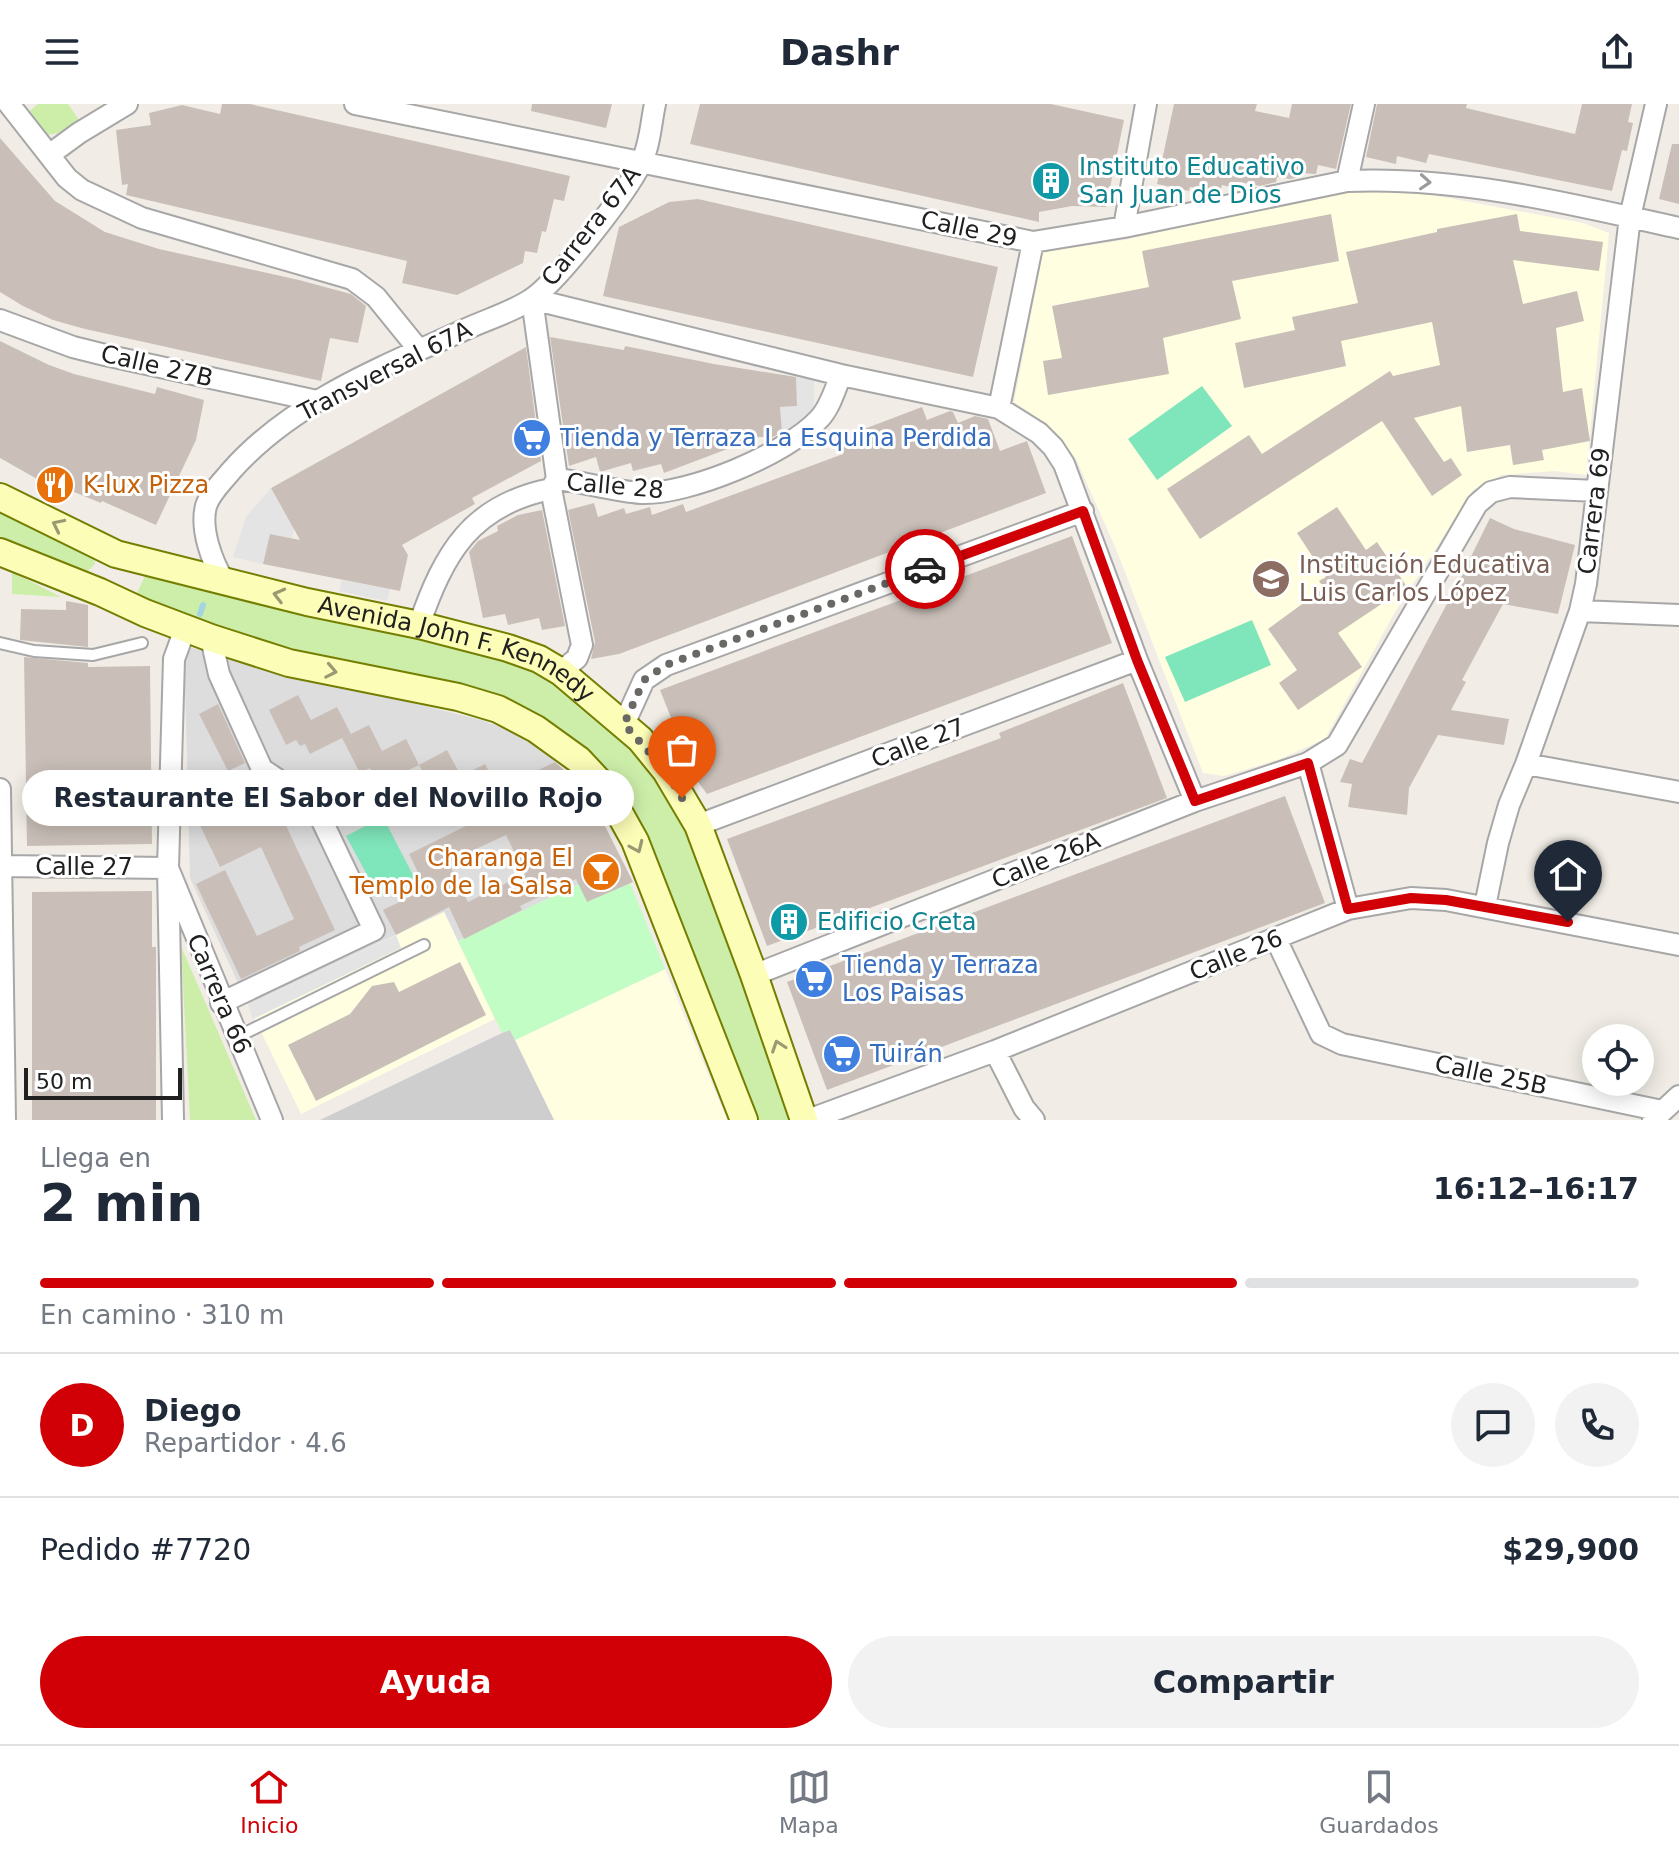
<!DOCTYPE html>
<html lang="es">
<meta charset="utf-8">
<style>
body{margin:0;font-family:"DejaVu Sans",sans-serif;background:#f2f2f3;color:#1f2937;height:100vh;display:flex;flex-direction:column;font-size:30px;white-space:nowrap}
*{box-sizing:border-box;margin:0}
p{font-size:26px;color:#747a83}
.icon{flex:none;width:44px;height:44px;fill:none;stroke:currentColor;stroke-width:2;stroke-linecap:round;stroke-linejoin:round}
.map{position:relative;height:1016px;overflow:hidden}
.sheet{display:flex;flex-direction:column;background:#fff;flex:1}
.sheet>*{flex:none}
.fabs{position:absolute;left:1582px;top:920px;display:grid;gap:16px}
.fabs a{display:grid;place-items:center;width:72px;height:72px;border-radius:50%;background:#fff;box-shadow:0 4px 20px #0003;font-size:40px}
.scale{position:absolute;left:24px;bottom:20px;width:158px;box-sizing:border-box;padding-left:8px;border:4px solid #202020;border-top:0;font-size:22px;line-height:28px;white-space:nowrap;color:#202020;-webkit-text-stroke:6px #fff;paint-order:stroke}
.pin{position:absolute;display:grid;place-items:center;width:68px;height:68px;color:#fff;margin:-82px -34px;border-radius:50% 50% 50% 0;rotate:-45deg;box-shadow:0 0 8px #0007}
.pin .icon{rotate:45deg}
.courier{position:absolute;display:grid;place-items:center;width:80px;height:80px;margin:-40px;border:6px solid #d00006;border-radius:50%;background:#fff;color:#222;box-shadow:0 2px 10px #0007}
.bubble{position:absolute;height:56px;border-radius:28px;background:#fff;box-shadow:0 4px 20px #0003;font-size:26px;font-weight:600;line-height:56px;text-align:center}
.head em{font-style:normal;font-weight:600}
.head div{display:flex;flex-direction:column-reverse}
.head{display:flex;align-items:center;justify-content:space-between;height:136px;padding:0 40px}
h1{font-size:52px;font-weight:600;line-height:60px}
.bar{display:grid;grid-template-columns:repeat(4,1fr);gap:12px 8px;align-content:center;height:96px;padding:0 40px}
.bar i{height:10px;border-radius:6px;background:#e0e1e3}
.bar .active{background:#d00006}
.bar p{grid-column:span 4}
.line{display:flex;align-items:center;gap:20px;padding:0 40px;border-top:2px solid #e0e1e3}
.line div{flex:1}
.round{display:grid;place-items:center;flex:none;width:84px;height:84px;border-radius:42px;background:#f2f2f3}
.primary-button{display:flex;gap:16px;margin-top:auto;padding:16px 40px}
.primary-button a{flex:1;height:92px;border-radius:48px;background:#d00006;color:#fff;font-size:32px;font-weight:600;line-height:92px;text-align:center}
.primary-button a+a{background:#f2f2f3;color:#1f2937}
header{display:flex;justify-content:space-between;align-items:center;height:104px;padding:0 40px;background:#fff;font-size:36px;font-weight:600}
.tab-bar{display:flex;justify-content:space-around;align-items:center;height:112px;border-top:2px solid #e0e1e3;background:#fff;font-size:22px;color:#747a83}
.tab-bar a{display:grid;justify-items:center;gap:4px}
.tab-bar .active{color:#d00006}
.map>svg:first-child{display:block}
.residential{fill:#dedddd}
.education{fill:#fffee1}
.religious{fill:#cecece}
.grass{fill:#cdeea9}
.park{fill:#c1fdc4}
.pitch{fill:#7fe5ba}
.parking{fill:#e4e4e4}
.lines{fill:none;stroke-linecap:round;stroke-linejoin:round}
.stream{stroke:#a4d5e1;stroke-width:6}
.building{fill:#c9bfb8;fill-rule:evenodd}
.lane-casing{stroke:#a7a7a7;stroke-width:14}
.street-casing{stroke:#a7a7a7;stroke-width:24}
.secondary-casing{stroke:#747e00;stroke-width:30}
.lane{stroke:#fff;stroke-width:10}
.street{stroke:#fff;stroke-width:20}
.secondary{stroke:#fcfdb7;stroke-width:26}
.oneway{stroke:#9b9b9b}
.oneway2{stroke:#999a73}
.done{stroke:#696865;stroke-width:8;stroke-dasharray:0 14.4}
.route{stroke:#d00006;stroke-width:10}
.labels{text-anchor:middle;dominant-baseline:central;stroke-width:6;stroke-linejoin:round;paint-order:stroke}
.culture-label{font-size:24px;fill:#0d838f;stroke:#fff;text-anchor:start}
.street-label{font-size:24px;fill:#202020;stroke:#fff}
.shop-label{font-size:24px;fill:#366cbe;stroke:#fff;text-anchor:start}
.food-label{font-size:24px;fill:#c56008;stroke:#fff;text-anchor:start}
.education-label{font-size:24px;fill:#785e54;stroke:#fff;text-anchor:start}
</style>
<header><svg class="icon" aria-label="menu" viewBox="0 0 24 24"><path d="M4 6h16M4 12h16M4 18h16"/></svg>Dashr<svg class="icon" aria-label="share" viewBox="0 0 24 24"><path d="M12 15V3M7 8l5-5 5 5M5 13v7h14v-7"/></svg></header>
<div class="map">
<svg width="1679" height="1016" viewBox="0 0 1679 1016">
<rect width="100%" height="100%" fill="#f1ede6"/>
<!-- residential -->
<path class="residential" d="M 184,542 L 481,616 L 538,637 L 566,653 L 528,672 L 579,780 L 458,837 L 444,808 L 248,901 L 190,774 Z"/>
<!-- education -->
<path class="education" d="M 1362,86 L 1422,89 L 1583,119 L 1609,129 L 1586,371 L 1555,367 L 1501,371 L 1473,386 L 1395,508 L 1325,635 L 1280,655 L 1241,667 L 1224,672 L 1203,669 L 1116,445 L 1076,355 L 1049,322 L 1014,298 L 1043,148 L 1124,136 L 1313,94 Z
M 444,808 L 495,915 L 301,1010 L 248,901 Z
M 665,865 L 727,1016 L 554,1016 L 515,936 Z"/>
<!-- religious -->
<path class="religious" d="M 510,926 L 554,1016 L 320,1016 L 502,929 Z"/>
<!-- grass -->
<path class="grass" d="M 38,0 L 68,0 L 79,16 L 58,29 L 47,31 L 27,9 Z
M 0,400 L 94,453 L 95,460 L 86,469 L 0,436 Z
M 12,468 L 61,493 L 12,490 Z
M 147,468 L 380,523 L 532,566 L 565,582 L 632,640 L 673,696 L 714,794 L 794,1016 L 754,1016 L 646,735 L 632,703 L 587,645 L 535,607 L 476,587 L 283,543 L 133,497 Z
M 181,842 L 256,1016 L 190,1016 Z"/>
<!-- park -->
<path class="park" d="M 630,779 L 665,865 L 515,936 L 510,926 L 502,929 L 458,837 L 579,780 L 587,798 Z"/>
<!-- pitch -->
<path class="pitch" d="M 1202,282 L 1232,322 L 1157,376 L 1128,335 Z
M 1252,516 L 1271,561 L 1185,598 L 1165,553 Z
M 383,713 L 415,775 L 379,793 L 346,732 Z"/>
<!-- parking -->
<path class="parking" d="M 796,273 L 814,276 L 814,310 L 782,333 L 780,303 L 797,302 Z
M 271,384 L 288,414 L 297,410 L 292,434 L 270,430 L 263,460 L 233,453 L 246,413 Z
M 342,476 L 390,485 L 387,497 L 339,487 Z
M 396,831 L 401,844 L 253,915 L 248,901 Z"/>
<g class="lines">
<!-- stream -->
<path class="stream" d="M 200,510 L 203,501"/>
</g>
<!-- building -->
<path class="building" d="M 222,0 L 250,0 L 570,72 L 564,97 L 554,95 L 546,128 L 542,127 L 537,149 L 525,147 L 523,159 L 457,191 L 402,179 L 407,157 L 126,91 L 128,80 L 122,81 L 116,26 L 151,21 L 149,9 L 182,1 L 220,10 Z
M 532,0 L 612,0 L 606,24 L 531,7 Z
M 700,0 L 1051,0 L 1124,16 L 1106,103 L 1072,102 L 1039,108 L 1039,118 L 690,40 Z
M 1174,0 L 1257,0 L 1255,7 L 1289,14 L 1292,0 L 1351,0 L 1336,65 L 1318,61 L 1316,70 L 1301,69 L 1300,73 L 1290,75 L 1277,73 L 1276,78 L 1260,82 L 1240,78 L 1239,85 L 1222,81 L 1220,89 L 1190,83 L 1189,87 L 1157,80 Z
M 1377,0 L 1467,0 L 1466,4 L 1575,30 L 1582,0 L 1632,0 L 1628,18 L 1633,19 L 1627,47 L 1622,46 L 1612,87 L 1429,50 L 1426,59 L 1397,52 L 1396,60 L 1366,53 Z
M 0,34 L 55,97 L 105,128 L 159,145 L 299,176 L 351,190 L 366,202 L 358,239 L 330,234 L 321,277 L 85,225 L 53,216 L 23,202 L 0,188 Z
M 1672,40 L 1679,40 L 1679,100 L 1659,95 Z
M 698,95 L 998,163 L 973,273 L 603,192 L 619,123 L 669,98 Z
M 1331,110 L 1339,157 L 1232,177 L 1241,215 L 1163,234 L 1169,270 L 1048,291 L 1043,257 L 1062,254 L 1052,202 L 1149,183 L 1142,147 Z
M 1517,110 L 1520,127 L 1603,138 L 1599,167 L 1513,156 L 1523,200 L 1577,187 L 1584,217 L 1556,224 L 1563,288 L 1582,284 L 1590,337 L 1542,346 L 1544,356 L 1513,361 L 1510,341 L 1467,348 L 1461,302 L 1414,314 L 1444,358 L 1451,354 L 1462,371 L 1432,392 L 1382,317 L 1200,435 L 1167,385 L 1249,331 L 1262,350 L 1390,267 L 1393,272 L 1440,261 L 1432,218 L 1341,237 L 1346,262 L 1244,284 L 1235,239 L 1295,226 L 1292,213 L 1358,199 L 1346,148 L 1437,128 L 1437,125 Z
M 550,233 L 624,246 L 625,242 L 714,260 L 796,273 L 797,302 L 780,303 L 782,328 L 773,333 L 759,333 L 664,369 L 661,360 L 633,367 L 631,359 L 600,368 L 596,353 L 569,362 Z
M 0,237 L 49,261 L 74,270 L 155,290 L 157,283 L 204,296 L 196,336 L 156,421 L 102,397 L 101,399 L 62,383 L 60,388 L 0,354 Z
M 526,243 L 541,357 L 472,394 L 475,400 L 402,441 L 408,451 L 400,487 L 263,460 L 270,430 L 300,436 L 271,384 Z
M 922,303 L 927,316 L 950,307 L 953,308 L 958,319 L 975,312 L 988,315 L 1000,347 L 1027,337 L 1046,389 L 619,550 L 591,555 L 595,538 L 568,406 L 594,399 L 598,413 L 624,404 L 626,410 L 650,403 L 652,411 L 683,400 L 686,408 L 843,350 L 841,343 L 867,333 L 864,325 Z
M 1337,403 L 1366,446 L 1377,438 L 1407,483 L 1338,529 L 1362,563 L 1298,606 L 1279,579 L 1297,566 L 1268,525 L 1324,484 L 1319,477 L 1326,473 L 1297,429 Z
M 542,406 L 565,522 L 542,526 L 539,514 L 508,521 L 505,510 L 483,514 L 469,448 L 478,437 L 498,427 L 497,422 L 518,411 Z
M 1490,414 L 1514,425 L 1575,441 L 1558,510 L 1503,500 L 1462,576 L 1466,578 L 1451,606 L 1509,615 L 1504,641 L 1438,631 L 1409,684 L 1407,711 L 1348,703 L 1352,680 L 1340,678 L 1350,655 L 1362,659 L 1457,481 Z
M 1072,432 L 1112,539 L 707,690 L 672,642 L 681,639 L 660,586 Z
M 66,497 L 88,501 L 88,543 L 20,536 L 21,505 L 66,506 Z
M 24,553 L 88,559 L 88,563 L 150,562 L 152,740 L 27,742 Z
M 1123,579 L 1167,694 L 767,842 L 727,735 L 1001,634 L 999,629 Z
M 298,591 L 311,616 L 337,603 L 351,630 L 369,621 L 382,647 L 406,635 L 419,661 L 384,678 L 378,666 L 373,669 L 370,664 L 360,669 L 342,634 L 310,650 L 305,640 L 300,642 L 296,636 L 286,641 L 269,606 Z
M 218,600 L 245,659 L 228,667 L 199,610 Z
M 447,646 L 461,672 L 485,660 L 508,703 L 537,690 L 528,671 L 555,658 L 576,677 L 586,697 L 591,694 L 633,778 L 587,798 L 576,775 L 520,802 L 522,806 L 464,835 L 449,803 L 396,831 L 383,806 L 426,785 L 409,750 L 468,721 L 450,690 L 438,697 L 419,661 ZM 506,731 L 525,770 L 468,798 L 448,758 Z
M 221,691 L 233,716 L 274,696 L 335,826 L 299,843 L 300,847 L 241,875 L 196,780 L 225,766 L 257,832 L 294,815 L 261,743 L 220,763 L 192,705 Z
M 1285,692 L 1325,799 L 827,986 L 787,878 Z
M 152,787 L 152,843 L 156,843 L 156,1016 L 32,1016 L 32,788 Z
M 460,858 L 486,911 L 316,997 L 288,941 L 350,910 L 372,882 L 394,878 L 399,888 Z"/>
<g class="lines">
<defs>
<path id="lane" d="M 0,539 L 34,547 L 93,551 L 142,539
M 237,933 L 424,841"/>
<path id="street" d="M 9,0 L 67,74 L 82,86 L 142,114 L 352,175 L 376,193 L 419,246
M 355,0 L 1033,138 L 1124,123 L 1347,77 C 1459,72 1571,100 1679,124
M 49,51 L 79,29 L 127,0
M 1347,77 L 1364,0
M 1124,123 L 1146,0
M 532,195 L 841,271 L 999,304 L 1039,329 L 1053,343 L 1064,360 L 1137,556 L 1195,697
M 532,195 L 557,375
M 0,216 L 73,243 L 105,251 L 317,297
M 999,304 L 1033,138
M 551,385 L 582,541 L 577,554 L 561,568
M 224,477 C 212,458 200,425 206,402 C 210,389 223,377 231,367 C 292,298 382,263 464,226 C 485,216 510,209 530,196 C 556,180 628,87 641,59 C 650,42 651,18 655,0
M 1580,507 L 1679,511
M 419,521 C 444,449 471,401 551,385 L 557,375 C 585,378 613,387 641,389 C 688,391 787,350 819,315 C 830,304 835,285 841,271
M 185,525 L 174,555 L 168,764 L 272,1016
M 211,534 L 219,570 L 262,665 L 314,700 L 374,826 L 221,899
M 624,620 L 644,576 L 666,561 L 1083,407
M 1308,659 L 1348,805
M 1526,660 L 1679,688
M 0,685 L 5,1016
M 698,721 L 1137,556
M 0,762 L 168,764 L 173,1016
M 1485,802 L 1498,739 L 1509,701 L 1526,660 L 1580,507 L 1586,480 L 1630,113 L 1656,0
M 1276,835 L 1321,930 L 1342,940 L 1662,1007
M 754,871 L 1195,697 L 1308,659 L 1337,641 L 1477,400 L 1491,388 L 1510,383 L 1597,387
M 995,947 L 1024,1004 L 1034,1016
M 808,1016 L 995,947 L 1348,805 L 1411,794 L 1446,796 L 1679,841
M 1653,1016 L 1679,992"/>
<g id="secondary">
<path id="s1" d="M 0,393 L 116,450 L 307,498 L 419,521 L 508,544 L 539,555 L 561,568 L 640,635 L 666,667 L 698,721 L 754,871 L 804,1016"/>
<path d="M 0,448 L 100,488 L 145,509 L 211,534 L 289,559 L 458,593 L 498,605 L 536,625 L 579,656 L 606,685 L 635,737 L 744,1016"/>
</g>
</defs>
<!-- lane casing -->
<use href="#lane" class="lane-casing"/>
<!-- street casing -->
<use href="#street" class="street-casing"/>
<!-- secondary casing -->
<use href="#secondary" class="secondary-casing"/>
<!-- lane -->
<use href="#lane" class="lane"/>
<!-- street -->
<use href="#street" class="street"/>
<!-- secondary -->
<use href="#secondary" class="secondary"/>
</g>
<!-- one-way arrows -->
<defs><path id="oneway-chevron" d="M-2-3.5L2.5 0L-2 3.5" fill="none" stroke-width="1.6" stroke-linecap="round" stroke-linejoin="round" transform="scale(2)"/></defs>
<use class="oneway" href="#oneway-chevron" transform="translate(1425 78) rotate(4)"/>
<g class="oneway2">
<use href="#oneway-chevron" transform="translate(58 421) rotate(-154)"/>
<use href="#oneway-chevron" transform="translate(279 491) rotate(-166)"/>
<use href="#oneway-chevron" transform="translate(331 567) rotate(11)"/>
<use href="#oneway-chevron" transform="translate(637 743) rotate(66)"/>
<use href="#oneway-chevron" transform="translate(778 942) rotate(-109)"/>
</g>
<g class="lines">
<!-- done -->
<path class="done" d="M 682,694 L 666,667 L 624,620 L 644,576 L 666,561 L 925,465"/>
<!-- route -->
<path class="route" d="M 925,465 L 1083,407 L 1137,556 L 1195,697 L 1308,659 L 1348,805 L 1411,794 L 1446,796 L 1568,818"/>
</g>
<!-- icons -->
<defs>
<symbol id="building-disc" viewBox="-11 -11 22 22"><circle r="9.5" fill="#0f9aa8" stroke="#fff"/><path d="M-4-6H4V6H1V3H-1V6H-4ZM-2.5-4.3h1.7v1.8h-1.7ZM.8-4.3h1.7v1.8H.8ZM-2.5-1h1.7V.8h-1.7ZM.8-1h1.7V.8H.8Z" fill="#fff"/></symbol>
<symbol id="supermarket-disc" viewBox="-11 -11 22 22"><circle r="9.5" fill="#3f7fe0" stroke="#fff"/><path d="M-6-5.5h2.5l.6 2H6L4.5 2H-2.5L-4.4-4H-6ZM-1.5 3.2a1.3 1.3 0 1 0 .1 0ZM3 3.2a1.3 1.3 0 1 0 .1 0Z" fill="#fff"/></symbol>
<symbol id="restaurant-disc" viewBox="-11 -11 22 22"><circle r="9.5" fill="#e8710a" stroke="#fff"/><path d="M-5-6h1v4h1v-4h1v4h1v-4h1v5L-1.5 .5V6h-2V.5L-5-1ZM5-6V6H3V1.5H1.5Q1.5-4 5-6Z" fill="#fff"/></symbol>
<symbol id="school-disc" viewBox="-11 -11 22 22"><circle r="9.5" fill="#8d6e63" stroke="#fff"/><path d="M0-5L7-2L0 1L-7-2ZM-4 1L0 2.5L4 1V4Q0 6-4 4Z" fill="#fff"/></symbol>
<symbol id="bar-disc" viewBox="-11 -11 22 22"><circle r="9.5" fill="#e8710a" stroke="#fff"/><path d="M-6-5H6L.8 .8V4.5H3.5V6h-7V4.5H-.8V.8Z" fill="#fff"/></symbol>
</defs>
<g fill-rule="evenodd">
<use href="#building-disc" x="1029" y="55" width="44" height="44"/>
<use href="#supermarket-disc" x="510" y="312" width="44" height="44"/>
<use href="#restaurant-disc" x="33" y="359" width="44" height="44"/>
<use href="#school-disc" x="1249" y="453" width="44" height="44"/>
<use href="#bar-disc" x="579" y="746" width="44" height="44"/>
<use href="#building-disc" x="767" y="796" width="44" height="44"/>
<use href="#supermarket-disc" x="792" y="853" width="44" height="44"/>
<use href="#supermarket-disc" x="820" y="928" width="44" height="44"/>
</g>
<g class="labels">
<!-- culture labels -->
<g class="culture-label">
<text x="1079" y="63">Instituto Educativo<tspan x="1079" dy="28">San Juan de Dios</tspan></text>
<text x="817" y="818">Edificio Creta</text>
</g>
<!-- street labels -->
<g class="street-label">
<text transform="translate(591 122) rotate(-52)">Carrera 67A</text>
<text transform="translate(969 125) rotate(12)">Calle 29</text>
<text transform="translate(157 262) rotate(13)">Calle 27B</text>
<text transform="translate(385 267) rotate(-27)">Transversal 67A</text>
<text transform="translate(615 382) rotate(5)">Calle 28</text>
<text transform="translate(1594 407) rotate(-83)">Carrera 69</text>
<text stroke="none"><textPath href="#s1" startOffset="484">Avenida John F. Kennedy</textPath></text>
<text transform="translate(918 639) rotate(-21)">Calle 27</text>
<text transform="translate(1046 756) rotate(-22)">Calle 26A</text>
<text x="84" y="763">Calle 27</text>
<text transform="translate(1236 851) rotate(-22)">Calle 26</text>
<text transform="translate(219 890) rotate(67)">Carrera 66</text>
<text transform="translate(1491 971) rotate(12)">Calle 25B</text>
</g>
<!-- shop labels -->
<g class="shop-label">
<text x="560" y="334">Tienda y Terraza La Esquina Perdida</text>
<text x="842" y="861">Tienda y Terraza<tspan x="842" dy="28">Los Paisas</tspan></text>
<text x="870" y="950">Tuirán</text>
</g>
<!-- food labels -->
<g class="food-label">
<text x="83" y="381">K-lux Pizza</text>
<text x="573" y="754" text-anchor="end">Charanga El<tspan x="573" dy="28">Templo de la Salsa</tspan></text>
</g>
<!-- education labels -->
<g class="education-label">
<text x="1299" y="461">Institución Educativa<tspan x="1299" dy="28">Luis Carlos López</tspan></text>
</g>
</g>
</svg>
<div class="fabs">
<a><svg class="icon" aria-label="locate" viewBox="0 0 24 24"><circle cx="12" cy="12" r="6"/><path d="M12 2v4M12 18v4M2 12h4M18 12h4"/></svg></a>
</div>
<div class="scale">50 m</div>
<div class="pin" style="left:682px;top:694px;background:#ea580c"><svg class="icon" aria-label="bag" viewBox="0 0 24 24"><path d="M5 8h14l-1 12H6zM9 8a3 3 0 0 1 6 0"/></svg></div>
<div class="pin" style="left:1568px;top:818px;background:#1f2937"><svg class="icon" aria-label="home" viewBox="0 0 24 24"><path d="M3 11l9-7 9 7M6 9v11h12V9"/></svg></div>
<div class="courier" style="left:925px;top:465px"><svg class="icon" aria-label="car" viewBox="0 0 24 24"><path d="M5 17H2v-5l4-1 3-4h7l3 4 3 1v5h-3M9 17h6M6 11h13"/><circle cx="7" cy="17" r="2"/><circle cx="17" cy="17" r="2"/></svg></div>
<div class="bubble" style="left:22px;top:666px;width:612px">Restaurante El Sabor del Novillo Rojo</div>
</div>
<section class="sheet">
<div class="head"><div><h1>2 min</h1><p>Llega en</p></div><em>16:12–16:17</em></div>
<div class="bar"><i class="active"></i><i class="active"></i><i class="active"></i><i></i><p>En camino · 310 m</p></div>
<div class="line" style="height:144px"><b class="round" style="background:#d00006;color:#fff">D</b><div><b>Diego</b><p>Repartidor · 4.6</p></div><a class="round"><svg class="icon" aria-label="chat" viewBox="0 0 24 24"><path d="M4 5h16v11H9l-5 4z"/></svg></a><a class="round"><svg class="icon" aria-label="phone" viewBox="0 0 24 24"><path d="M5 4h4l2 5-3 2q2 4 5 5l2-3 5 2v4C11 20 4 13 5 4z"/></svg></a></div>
<div class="line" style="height:104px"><div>Pedido #7720</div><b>$29,900</b></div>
<div class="primary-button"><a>Ayuda</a><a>Compartir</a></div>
</section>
<nav class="tab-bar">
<a class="active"><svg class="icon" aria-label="home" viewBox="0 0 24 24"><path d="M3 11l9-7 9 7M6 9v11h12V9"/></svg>Inicio</a>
<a><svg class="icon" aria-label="map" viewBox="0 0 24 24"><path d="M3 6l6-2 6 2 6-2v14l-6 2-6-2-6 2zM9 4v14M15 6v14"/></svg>Mapa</a>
<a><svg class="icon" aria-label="saved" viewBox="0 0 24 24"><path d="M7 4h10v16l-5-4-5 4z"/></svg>Guardados</a>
</nav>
